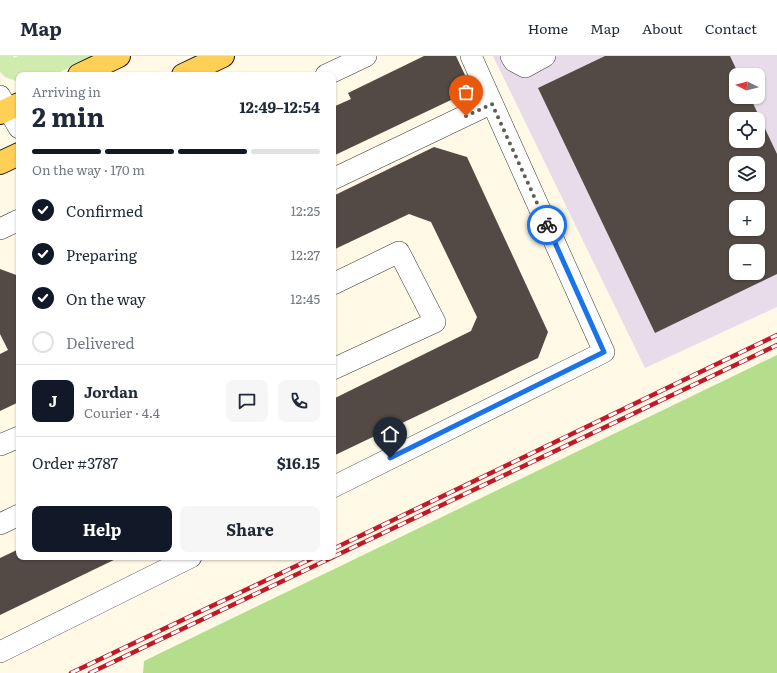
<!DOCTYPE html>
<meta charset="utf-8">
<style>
body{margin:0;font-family:Literata,serif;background:#f6f6f7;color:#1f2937;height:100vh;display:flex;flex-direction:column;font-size:15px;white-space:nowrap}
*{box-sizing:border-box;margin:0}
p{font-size:13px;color:#747a83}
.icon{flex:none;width:22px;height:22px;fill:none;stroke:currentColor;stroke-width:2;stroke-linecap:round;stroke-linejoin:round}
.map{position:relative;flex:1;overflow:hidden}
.drawer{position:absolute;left:16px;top:16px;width:320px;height:488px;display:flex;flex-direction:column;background:#fff;border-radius:8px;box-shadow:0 1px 3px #0004}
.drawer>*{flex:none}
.needle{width:26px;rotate:276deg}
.tools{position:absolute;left:729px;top:12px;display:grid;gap:8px}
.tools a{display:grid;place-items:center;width:36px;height:36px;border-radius:8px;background:#fff;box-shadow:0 1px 3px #0004;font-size:20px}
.pin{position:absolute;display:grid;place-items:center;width:34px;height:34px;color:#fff;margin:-41px -17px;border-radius:50% 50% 50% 0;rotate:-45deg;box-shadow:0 0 4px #0007}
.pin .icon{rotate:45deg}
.courier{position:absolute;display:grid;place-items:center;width:40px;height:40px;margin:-20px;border:3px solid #1a73e8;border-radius:50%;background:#fff;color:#222;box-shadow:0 1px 5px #0007}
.headline em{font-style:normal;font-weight:700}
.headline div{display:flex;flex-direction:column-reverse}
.headline{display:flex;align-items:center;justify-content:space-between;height:68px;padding:0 16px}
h1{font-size:26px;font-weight:700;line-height:30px}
.bar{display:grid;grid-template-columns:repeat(4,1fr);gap:6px 4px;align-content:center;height:48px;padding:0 16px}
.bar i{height:5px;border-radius:3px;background:#e0e1e3}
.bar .active{background:#111827}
.bar p{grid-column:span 4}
.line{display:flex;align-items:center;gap:10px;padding:0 16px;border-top:1px solid #e0e1e3}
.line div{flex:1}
.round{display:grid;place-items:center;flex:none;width:42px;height:42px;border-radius:8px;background:#f6f6f7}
ol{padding:0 16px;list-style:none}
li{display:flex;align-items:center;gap:12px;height:44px}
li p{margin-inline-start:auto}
li .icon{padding:4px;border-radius:50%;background:#111827;color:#fff;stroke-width:4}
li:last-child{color:#747a83}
li i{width:22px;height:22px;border:2px solid #e0e1e3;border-radius:50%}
.action{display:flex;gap:8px;margin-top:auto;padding:8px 16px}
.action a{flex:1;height:46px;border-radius:8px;background:#111827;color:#fff;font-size:16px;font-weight:700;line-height:46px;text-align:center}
.action a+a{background:#f6f6f7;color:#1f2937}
header{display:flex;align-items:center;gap:24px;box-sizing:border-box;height:56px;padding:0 20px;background:#fff;border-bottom:1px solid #e0e1e3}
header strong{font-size:19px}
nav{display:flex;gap:22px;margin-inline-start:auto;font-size:14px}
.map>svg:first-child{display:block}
.industrial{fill:#e8dcea;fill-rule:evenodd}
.green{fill:#d0ebae}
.forest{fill:#b4dd8c}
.building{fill:#534a45;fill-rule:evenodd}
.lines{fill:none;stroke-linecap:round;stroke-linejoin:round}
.minor-casing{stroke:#3c3c3c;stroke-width:22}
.major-casing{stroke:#1a1a1a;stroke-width:24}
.minor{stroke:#fff;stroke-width:21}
.major{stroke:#ffcf56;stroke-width:22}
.rail-casing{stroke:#c21928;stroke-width:4.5}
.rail{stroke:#fff;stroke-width:3;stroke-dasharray:9;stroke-linecap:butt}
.done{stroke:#5f5d56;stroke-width:4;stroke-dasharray:0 7.2}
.route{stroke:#1a73e8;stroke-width:5}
</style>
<header>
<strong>Map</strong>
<nav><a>Home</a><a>Map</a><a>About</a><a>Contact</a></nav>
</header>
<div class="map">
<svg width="777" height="617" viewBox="0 0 777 617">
<rect width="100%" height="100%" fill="#fff9e6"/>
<!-- industrial -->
<path class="industrial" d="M 493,0 L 777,0 L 777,251 L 645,312 ZM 736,19 L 758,19 L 758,41 L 736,41 ZM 736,63 L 758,63 L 758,85 L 736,85 ZM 736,107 L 758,107 L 758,129 L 736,129 ZM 736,151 L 758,151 L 758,173 L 736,173 ZM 736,195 L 758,195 L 758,217 L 736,217 Z"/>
<!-- green -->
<path class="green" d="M 0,0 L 13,0 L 14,2 L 18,0 L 93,0 L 60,16 L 48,19 L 19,19 L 19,26 L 5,21 L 0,16 Z"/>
<!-- forest -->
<path class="forest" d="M 777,299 L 777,617 L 143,617 L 144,605 Z"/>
<!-- building -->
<path class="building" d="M 424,0 L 456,0 L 472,34 L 333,100 L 333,51 L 351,43 L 348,37 Z
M 605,0 L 730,0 L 739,19 L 736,19 L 736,41 L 750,41 L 777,98 L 777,218 L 655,277 L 538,32 ZM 736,63 L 758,63 L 758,85 L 736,85 ZM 736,107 L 758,107 L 758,129 L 736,129 ZM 736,151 L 758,151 L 758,173 L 736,173 ZM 736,195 L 758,195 L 758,217 L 736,217 Z
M 434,91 L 467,101 L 548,276 L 538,302 L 333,400 L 333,343 L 471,275 L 477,261 L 431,166 L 409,158 L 333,194 L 333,140 Z
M 0,213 L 19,220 L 19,346 L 0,355 L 0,298 L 8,294 L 0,278 Z
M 19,493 L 19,501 L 120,501 L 0,559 L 0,502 Z"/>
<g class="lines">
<defs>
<path id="minor" d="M 511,0 L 514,5 L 525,11 L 545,0
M 326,19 L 366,0
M 0,40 L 19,72
M 333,123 L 492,47
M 0,173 L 19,164
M 333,228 L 399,196 L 435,266 L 333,313
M 0,389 L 19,381
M 333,431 L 604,296 L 471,0
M 0,468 L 19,459
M 0,596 L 191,501"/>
<path id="major" d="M 79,19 L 119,0
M 183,19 L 223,0
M 0,57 L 19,48
M 0,107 L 19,98"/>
</defs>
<!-- minor casing -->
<use href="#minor" class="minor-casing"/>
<!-- major casing -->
<use href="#major" class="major-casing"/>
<!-- minor -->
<use href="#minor" class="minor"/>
<!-- major -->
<use href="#major" class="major"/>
<defs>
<path id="rail" d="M 333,493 L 777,279
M 333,501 L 777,289
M 71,617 L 315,501
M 90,617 L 333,501"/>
</defs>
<!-- rail casing -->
<use href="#rail" class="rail-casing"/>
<!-- rail -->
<use href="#rail" class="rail"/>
</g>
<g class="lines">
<!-- done -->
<path class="done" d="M 466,60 L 492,48 L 547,169"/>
<!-- route -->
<path class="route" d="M 390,402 L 604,296 L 547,169"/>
</g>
</svg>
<div class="tools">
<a><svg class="needle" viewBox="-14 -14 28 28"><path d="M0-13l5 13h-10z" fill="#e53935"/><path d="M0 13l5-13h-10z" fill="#747a83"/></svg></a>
<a><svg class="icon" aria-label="locate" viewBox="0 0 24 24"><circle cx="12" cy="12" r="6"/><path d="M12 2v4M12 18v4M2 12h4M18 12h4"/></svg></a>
<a><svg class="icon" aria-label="layers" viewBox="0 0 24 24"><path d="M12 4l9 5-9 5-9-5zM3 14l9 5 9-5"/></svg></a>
<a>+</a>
<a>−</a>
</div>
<div class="pin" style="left:466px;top:60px;background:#ea580c"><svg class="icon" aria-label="bag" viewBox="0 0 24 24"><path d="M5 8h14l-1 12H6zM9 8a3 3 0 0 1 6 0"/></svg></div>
<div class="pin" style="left:390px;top:402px;background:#1f2937"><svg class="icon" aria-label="home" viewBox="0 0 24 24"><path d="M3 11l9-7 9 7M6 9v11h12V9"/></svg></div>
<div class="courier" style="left:547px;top:169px"><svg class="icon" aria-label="bike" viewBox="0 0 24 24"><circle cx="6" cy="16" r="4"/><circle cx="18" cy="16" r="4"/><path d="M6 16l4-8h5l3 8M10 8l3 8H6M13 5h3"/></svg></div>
<section class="drawer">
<div class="headline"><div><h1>2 min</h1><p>Arriving in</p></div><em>12:49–12:54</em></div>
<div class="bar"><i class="active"></i><i class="active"></i><i class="active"></i><i></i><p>On the way · 170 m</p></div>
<ol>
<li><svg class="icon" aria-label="check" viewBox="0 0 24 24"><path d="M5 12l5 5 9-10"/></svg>Confirmed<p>12:25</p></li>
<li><svg class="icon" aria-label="check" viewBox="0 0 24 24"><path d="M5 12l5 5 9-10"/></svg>Preparing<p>12:27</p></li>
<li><svg class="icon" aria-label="check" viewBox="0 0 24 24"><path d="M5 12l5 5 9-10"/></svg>On the way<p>12:45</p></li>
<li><i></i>Delivered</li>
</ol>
<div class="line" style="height:72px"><b class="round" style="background:#111827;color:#fff">J</b><div><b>Jordan</b><p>Courier · 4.4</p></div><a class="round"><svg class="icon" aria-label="chat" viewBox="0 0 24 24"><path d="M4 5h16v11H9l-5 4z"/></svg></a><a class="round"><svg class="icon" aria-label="phone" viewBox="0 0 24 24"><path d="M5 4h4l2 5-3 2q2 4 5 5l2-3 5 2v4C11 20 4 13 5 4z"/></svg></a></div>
<div class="line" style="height:52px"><div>Order #3787</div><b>$16.15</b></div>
<div class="action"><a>Help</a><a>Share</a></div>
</section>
</div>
